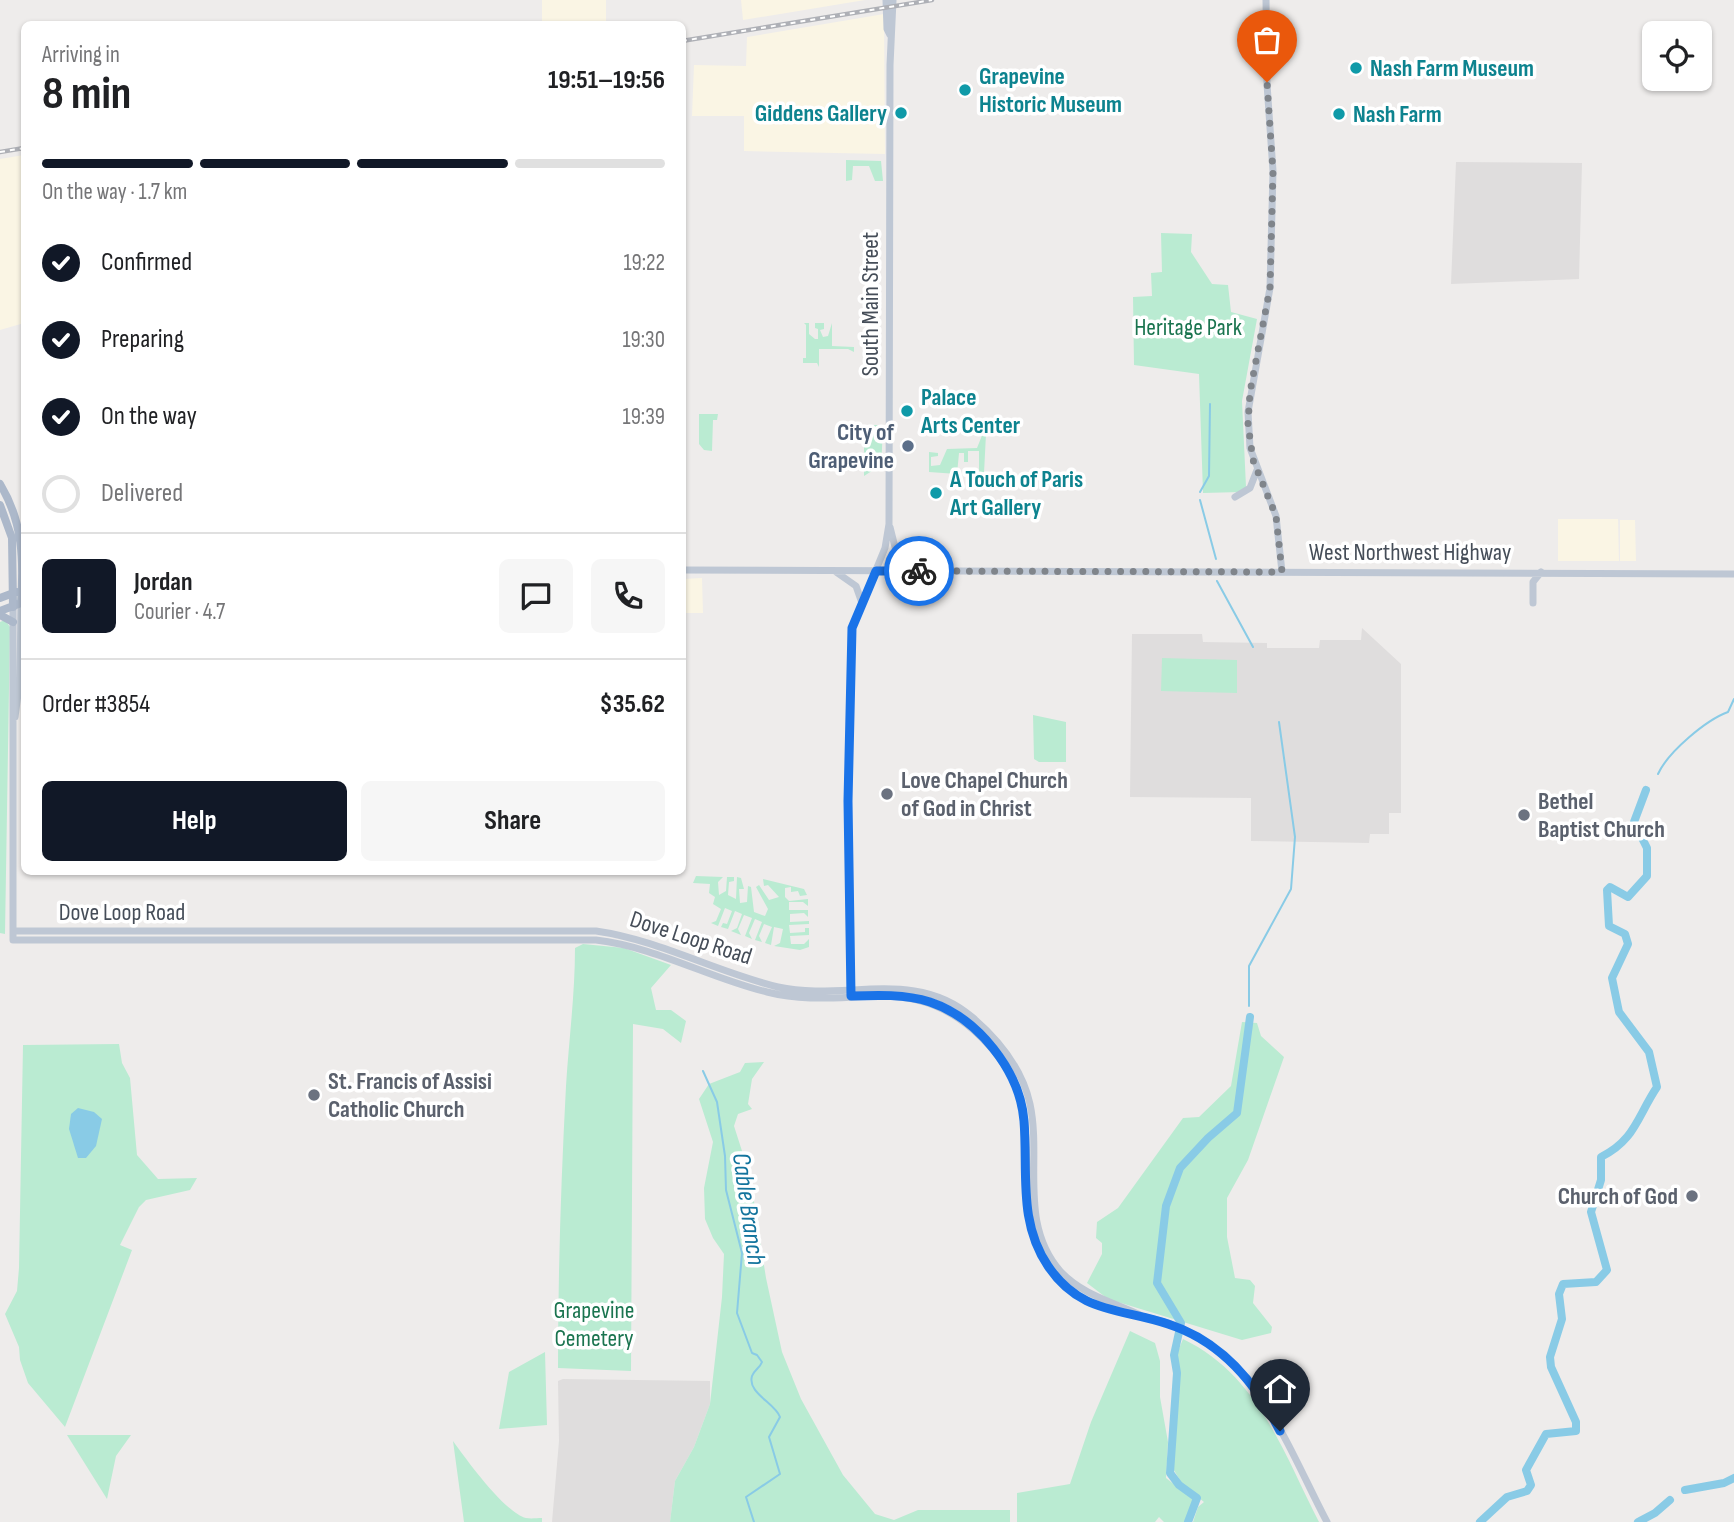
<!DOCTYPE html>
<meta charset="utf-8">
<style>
body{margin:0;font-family:"Sofia Sans Condensed",sans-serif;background:#f6f6f6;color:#202124;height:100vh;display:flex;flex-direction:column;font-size:26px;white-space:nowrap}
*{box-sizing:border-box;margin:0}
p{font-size:23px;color:#757577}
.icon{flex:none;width:38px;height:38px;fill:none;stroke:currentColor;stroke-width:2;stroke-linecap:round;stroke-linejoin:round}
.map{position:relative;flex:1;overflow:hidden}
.side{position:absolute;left:21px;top:21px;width:665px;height:854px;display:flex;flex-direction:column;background:#fff;border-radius:10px;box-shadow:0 2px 5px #0004}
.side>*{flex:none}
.controls{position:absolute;left:1642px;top:21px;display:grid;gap:14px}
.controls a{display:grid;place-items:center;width:70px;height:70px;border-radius:10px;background:#fff;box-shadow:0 2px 5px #0004;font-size:35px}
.pin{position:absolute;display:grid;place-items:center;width:60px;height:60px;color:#fff;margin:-72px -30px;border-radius:50% 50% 50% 0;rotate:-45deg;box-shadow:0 0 7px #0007}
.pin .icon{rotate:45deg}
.courier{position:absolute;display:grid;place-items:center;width:70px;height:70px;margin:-35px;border:5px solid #1a73e8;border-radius:50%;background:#fff;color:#222;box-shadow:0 2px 9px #0007}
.head em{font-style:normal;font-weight:700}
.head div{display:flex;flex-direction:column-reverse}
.head{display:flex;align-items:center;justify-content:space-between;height:119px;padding:0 21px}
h1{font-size:46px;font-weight:700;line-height:52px}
.bar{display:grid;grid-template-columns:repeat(4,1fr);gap:10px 7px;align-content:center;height:84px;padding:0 21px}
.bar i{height:9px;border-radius:5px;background:#e0e0e0}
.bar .selected{background:#111827}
.bar p{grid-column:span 4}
.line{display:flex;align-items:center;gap:18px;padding:0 21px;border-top:2px solid #e0e0e0}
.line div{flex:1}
.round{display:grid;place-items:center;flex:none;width:74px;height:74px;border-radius:10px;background:#f6f6f6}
ol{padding:0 21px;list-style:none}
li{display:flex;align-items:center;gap:21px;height:77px}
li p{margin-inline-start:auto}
li .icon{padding:7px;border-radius:50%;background:#111827;color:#fff;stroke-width:4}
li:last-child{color:#757577}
li i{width:38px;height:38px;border:4px solid #e0e0e0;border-radius:50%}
.primary-button{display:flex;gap:14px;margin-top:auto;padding:14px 21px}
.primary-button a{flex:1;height:80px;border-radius:10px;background:#111827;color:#fff;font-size:28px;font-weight:700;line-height:80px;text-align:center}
.primary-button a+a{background:#f6f6f6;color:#202124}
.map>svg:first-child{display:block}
.commercial{fill:#faf5e4}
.education{fill:#dfdddd}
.green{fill:#baebd2}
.water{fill:#89cbe6}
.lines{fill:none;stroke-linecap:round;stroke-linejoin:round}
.stream{stroke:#89cbe6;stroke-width:2}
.river{stroke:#89cbe6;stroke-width:8}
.secondary{stroke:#bec7d4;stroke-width:7}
.primary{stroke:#acb8ca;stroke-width:8}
.rail-casing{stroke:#aeb0b6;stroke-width:4.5}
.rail{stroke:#fff;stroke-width:2;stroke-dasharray:5;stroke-linecap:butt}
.done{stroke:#80858b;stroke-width:7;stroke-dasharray:0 12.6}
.route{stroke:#1a73e8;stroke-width:9}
.culture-dot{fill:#0f9aa8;stroke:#fff;stroke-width:2.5}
.service-dot{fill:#5c6f8a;stroke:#fff;stroke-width:2.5}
.worship-dot{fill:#6b7280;stroke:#fff;stroke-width:2.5}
.labels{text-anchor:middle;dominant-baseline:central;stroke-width:7;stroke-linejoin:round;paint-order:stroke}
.culture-label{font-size:24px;font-weight:bold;fill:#0d838f;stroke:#fff;text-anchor:start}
.street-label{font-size:24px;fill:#454d58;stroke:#fff}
.park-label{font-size:24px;fill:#1a744f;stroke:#fff}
.service-label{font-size:24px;font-weight:bold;fill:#4e5e75;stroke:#fff;text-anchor:end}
.worship-label{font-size:24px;font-weight:bold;fill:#5b616d;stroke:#fff;text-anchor:start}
.water-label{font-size:26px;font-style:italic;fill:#13749d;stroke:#fff}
</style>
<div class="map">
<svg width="1734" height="1522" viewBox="0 0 1734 1522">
<rect width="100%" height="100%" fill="#eeeceb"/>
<!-- commercial -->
<path class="commercial" d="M 542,0 L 606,0 L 606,24 L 542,24 Z
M 741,0 L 865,0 L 743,20 Z
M 884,14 L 885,154 L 744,151 L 744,116 L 692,116 L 694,65 L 746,66 L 747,37 Z
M 24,155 L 24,323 L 0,330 L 0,159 Z
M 1558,519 L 1618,519 L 1619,561 L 1558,561 Z
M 1620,520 L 1635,520 L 1636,561 L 1620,561 Z
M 702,578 L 703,613 L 683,613 L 683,579 Z"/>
<!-- education -->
<path class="education" d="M 1456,162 L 1582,163 L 1579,279 L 1451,284 Z
M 1362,628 L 1401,664 L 1401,813 L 1389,813 L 1389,834 L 1370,834 L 1369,843 L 1251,841 L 1251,798 L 1130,797 L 1132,634 L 1202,634 L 1203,642 L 1267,643 L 1267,648 L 1319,648 L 1320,640 L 1361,640 Z
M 563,1379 L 710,1381 L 710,1404 L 694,1447 L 675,1481 L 670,1522 L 552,1522 L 559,1441 L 558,1381 Z"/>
<!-- green -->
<path class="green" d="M 846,160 L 881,161 L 883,181 L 875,181 L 869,166 L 853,166 L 852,180 L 846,181 Z
M 1161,233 L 1192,234 L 1191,252 L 1212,284 L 1228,285 L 1231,312 L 1257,319 L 1242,401 L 1246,487 L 1241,492 L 1203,493 L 1199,374 L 1134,365 L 1133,297 L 1152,296 L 1151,273 L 1162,272 Z
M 804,323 L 809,323 L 809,334 L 815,339 L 818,339 L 818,329 L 815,328 L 815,323 L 824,323 L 824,329 L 820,330 L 823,337 L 828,336 L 832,323 L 832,346 L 854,347 L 854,352 L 848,349 L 819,349 L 819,367 L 817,363 L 803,363 L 803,358 L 806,358 L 806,325 Z
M 699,414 L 718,414 L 717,420 L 713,420 L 712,451 L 704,450 L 699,444 Z
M 864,425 L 883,425 L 881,471 L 878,467 L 864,476 Z
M 983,433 L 986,434 L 984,473 L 979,474 L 979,451 L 968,451 L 968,462 L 964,462 L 964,453 L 959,453 L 957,474 L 929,472 L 929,452 L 938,453 L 938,456 L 931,457 L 931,466 L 940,465 L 947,449 L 977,448 Z
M 5,620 L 10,627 L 5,934 L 0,933 L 0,622 Z
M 1162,658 L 1237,660 L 1237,693 L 1161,691 Z
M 1033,715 L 1066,722 L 1066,762 L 1039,762 L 1034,759 Z
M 696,876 L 723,877 L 718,882 L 719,895 L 726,891 L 727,877 L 734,877 L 734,881 L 729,882 L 728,895 L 736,899 L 737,877 L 741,878 L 744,889 L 739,889 L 740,903 L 747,902 L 748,886 L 751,887 L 754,912 L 765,916 L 768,909 L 756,887 L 759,885 L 769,900 L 779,897 L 768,885 L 764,886 L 763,879 L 804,889 L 807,895 L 800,896 L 798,891 L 791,892 L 791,887 L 785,888 L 785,897 L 789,901 L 808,899 L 808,906 L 803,902 L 789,902 L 789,910 L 808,910 L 808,917 L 804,913 L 790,914 L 790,922 L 809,921 L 809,924 L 789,925 L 790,933 L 805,932 L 805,928 L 809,928 L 809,935 L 790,936 L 791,944 L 804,944 L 809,939 L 809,947 L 800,950 L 774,946 L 780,943 L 783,929 L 774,927 L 771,945 L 765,943 L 772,927 L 764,924 L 759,936 L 762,942 L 755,940 L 762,922 L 755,919 L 749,933 L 752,939 L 745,936 L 752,918 L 744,915 L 738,929 L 741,935 L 731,931 L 737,928 L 742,914 L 735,911 L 728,929 L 721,927 L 723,923 L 727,924 L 732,911 L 725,908 L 718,926 L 711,923 L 716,921 L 721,909 L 713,904 L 715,897 L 709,893 L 710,884 L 693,883 Z
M 583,944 L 624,948 L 671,965 L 651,988 L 656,1010 L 671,1010 L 686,1021 L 681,1043 L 663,1029 L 633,1024 L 631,1371 L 558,1368 C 558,1273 561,1180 566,1086 C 569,1039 575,994 575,948 Z
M 1242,1022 L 1257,1023 L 1261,1036 L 1284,1057 L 1248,1160 L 1227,1198 L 1227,1237 L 1235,1278 L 1250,1280 L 1255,1286 L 1253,1303 L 1272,1327 L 1271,1333 L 1242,1340 L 1108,1299 L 1087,1283 L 1102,1254 L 1102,1243 L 1096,1238 L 1097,1222 L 1118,1208 L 1183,1118 L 1199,1117 L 1231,1086 Z
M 119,1044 L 122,1063 L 130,1078 L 137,1155 L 158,1179 L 197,1178 L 190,1190 L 146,1200 L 139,1207 L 120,1245 L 132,1250 L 65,1427 L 28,1383 L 20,1360 L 19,1347 L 5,1314 L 17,1291 L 19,1268 L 23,1045 Z
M 764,1062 L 752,1079 L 748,1104 L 752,1109 L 738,1114 L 734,1126 L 750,1176 L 766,1278 L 782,1352 L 801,1399 L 843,1475 L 875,1514 L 894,1520 L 918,1510 L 1010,1510 L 1010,1522 L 670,1522 L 675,1481 L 694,1447 L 710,1404 L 722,1297 L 724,1254 L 713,1238 L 705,1219 L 704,1188 L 713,1142 L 699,1099 L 709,1084 L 740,1072 L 745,1063 Z
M 1130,1331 L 1155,1343 L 1160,1361 L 1160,1397 L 1168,1442 L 1166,1478 L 1194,1500 L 1185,1522 L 1164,1522 L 1159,1517 L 1155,1522 L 1017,1522 L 1017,1493 L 1070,1484 L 1091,1422 Z
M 1183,1339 C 1258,1375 1283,1452 1319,1522 L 1193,1522 L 1198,1507 L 1204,1502 L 1183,1485 L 1172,1467 L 1176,1432 L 1173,1420 L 1179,1387 L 1176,1356 Z
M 545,1352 L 547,1425 L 499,1429 L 509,1372 Z
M 67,1435 L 131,1435 L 116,1456 L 107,1499 Z
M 453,1441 C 466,1459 505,1513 526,1518 C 531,1519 537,1518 542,1518 L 542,1522 L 464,1522 Z"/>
<!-- water -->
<path class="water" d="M 78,1108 L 94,1112 L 102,1119 L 96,1146 L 86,1158 L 78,1158 L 69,1129 L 71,1114 Z"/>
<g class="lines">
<!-- stream -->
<path class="stream" d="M 1200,492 L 1209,476 L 1210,404
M 1200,500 L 1216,559
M 1217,581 L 1253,647
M 1658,774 C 1668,752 1706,720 1728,712 L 1734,699
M 1249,1006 L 1249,966 L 1291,889 L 1295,837 L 1279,722
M 703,1071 L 717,1102 L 725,1156 L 726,1190 L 742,1253 L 737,1313 L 752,1353 L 757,1355 L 762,1362 C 760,1368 754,1370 752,1376 C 747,1393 775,1403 780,1417 L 769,1437 L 780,1474 L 746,1497 L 754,1522"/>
<!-- river -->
<path class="river" d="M 1685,1490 L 1724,1483 L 1734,1478
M 1188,1522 L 1197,1498 L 1179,1485 L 1170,1473 L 1177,1373 L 1174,1355 L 1181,1323 L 1157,1283 L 1166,1206 L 1180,1168 L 1208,1138 L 1237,1113 L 1250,1017
M 1480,1522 L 1507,1497 L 1527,1491 L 1531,1485 L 1526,1470 L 1546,1434 L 1576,1431 L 1576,1422 L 1551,1367 L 1550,1357 L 1562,1319 L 1559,1294 L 1563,1284 L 1596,1282 L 1607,1270 L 1591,1212 L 1601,1180 L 1601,1157 C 1635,1140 1637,1117 1657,1087 L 1649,1052 L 1619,1012 L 1612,978 L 1628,944 L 1625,934 L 1609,926 L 1607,890 L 1610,887 L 1628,897 L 1647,876 L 1647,848 L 1634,822 L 1646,790
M 1638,1522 L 1655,1513 L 1670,1500"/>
<!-- secondary -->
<path class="secondary" d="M 886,0 L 887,29 L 890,35
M 1266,0 L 1267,84 L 1273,171 L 1270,288 L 1248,412 L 1250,448 L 1276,516 L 1282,572
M 1235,497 L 1250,488 L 1257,470
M 890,527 L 896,551 L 914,571
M 682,570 L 1734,574
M 836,572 L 856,586 L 862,603
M 1533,603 L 1533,582 L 1541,572
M 13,607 L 13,940 L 596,940 C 656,947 709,978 767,992 C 849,1013 911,967 982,1038 C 1001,1057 1016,1079 1022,1105 C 1035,1167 1011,1230 1060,1281 C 1092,1315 1136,1310 1176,1326 C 1259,1360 1288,1448 1327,1522
M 15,717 L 20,679 L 21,603 L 24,602
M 14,931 L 596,931 C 659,940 716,972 778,987 C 844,1002 914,967 972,1017 C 999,1040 1022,1068 1030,1104 C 1042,1160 1018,1224 1061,1272 C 1083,1295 1113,1302 1140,1315
M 851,992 L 848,804 L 852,628 L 885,548 L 889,524 L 890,65 L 893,0"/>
<!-- primary -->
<path class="primary" d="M 0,484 C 23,522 24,560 21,603 L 0,611
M 0,505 L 12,538 L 13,607
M 0,598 L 16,592
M 0,615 L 13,622"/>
<defs>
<path id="rail" d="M 682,41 L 932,0
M 0,152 L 24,148"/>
</defs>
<!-- rail casing -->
<use href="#rail" class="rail-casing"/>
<!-- rail -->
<use href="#rail" class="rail"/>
</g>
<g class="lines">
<!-- done -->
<path class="done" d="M 919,571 L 1282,572 L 1276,516 L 1253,460 L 1248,424 L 1250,392 L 1270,288 L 1273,172 L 1267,82"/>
<!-- route -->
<path class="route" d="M 919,571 L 876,571 L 852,628 L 848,801 L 851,996 C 877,995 905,994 930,1002 C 978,1018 1020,1071 1024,1121 C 1028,1172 1018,1222 1048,1266 C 1080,1314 1121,1308 1168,1324 C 1221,1341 1256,1383 1280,1431"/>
</g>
<!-- markers -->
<g class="culture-dot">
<circle cx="1356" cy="68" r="7"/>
<circle cx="965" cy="90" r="7"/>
<circle cx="901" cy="113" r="7"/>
<circle cx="1339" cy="114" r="7"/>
<circle cx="907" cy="411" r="7"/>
<circle cx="936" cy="493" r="7"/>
</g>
<circle class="service-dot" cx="908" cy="446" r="7"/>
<g class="worship-dot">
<circle cx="887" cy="794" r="7"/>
<circle cx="1524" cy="815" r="7"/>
<circle cx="314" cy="1095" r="7"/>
<circle cx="1692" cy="1196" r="7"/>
</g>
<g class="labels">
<!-- culture labels -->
<g class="culture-label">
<text x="1370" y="68">Nash Farm Museum</text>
<text x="979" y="76">Grapevine<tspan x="979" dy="28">Historic Museum</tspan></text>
<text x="887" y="113" text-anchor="end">Giddens Gallery</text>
<text x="1353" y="114">Nash Farm</text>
<text x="921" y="397">Palace<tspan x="921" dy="28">Arts Center</tspan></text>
<text x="950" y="479">A Touch of Paris<tspan x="950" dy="28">Art Gallery</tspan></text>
</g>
<!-- street labels -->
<g class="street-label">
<text transform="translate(870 304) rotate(-90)">South Main Street</text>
<text x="1410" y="552">West Northwest Highway</text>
<text x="122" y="912">Dove Loop Road</text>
<text transform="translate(691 938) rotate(18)">Dove Loop Road</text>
</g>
<!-- park labels -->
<g class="park-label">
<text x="1188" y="327">Heritage Park</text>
<text x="594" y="1310">Grapevine<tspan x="594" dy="28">Cemetery</tspan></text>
</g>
<!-- service labels -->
<g class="service-label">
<text x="894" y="432">City of<tspan x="894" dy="28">Grapevine</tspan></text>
</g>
<!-- worship labels -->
<g class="worship-label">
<text x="901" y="780">Love Chapel Church<tspan x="901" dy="28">of God in Christ</tspan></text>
<text x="1538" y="801">Bethel<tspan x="1538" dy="28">Baptist Church</tspan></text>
<text x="328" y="1081">St. Francis of Assisi<tspan x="328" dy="28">Catholic Church</tspan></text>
<text x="1678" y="1196" text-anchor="end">Church of God</text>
</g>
<!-- water labels -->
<g class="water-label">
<text transform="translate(748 1209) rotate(82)">Cable Branch</text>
</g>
</g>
</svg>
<div class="controls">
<a><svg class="icon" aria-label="locate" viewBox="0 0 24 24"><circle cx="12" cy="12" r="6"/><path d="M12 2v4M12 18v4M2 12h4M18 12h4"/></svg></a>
</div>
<div class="pin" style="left:1267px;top:82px;background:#ea580c"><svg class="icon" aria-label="bag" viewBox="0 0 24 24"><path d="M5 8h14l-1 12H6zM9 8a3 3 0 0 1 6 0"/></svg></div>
<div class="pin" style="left:1280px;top:1431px;background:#1f2937"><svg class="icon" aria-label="home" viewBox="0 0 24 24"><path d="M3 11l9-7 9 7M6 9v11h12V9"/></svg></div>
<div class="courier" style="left:919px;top:571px"><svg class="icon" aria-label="bike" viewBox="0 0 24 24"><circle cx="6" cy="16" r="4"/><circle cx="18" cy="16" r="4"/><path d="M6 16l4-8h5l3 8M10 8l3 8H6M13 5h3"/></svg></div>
<section class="side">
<div class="head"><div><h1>8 min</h1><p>Arriving in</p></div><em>19:51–19:56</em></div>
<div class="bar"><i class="selected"></i><i class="selected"></i><i class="selected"></i><i></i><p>On the way · 1.7 km</p></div>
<ol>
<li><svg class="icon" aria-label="check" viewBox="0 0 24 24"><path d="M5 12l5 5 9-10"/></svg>Confirmed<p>19:22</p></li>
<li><svg class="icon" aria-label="check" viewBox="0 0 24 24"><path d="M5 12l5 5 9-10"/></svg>Preparing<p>19:30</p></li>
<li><svg class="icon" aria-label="check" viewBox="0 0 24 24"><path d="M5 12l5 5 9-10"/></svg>On the way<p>19:39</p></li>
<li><i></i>Delivered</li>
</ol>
<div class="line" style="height:126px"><b class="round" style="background:#111827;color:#fff">J</b><div><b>Jordan</b><p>Courier · 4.7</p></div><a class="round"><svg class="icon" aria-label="chat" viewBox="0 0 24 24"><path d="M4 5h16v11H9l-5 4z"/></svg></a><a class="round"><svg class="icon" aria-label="phone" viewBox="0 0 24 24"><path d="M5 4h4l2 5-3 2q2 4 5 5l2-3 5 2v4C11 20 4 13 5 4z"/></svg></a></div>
<div class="line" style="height:91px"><div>Order #3854</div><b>$35.62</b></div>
<div class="primary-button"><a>Help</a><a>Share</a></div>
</section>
</div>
